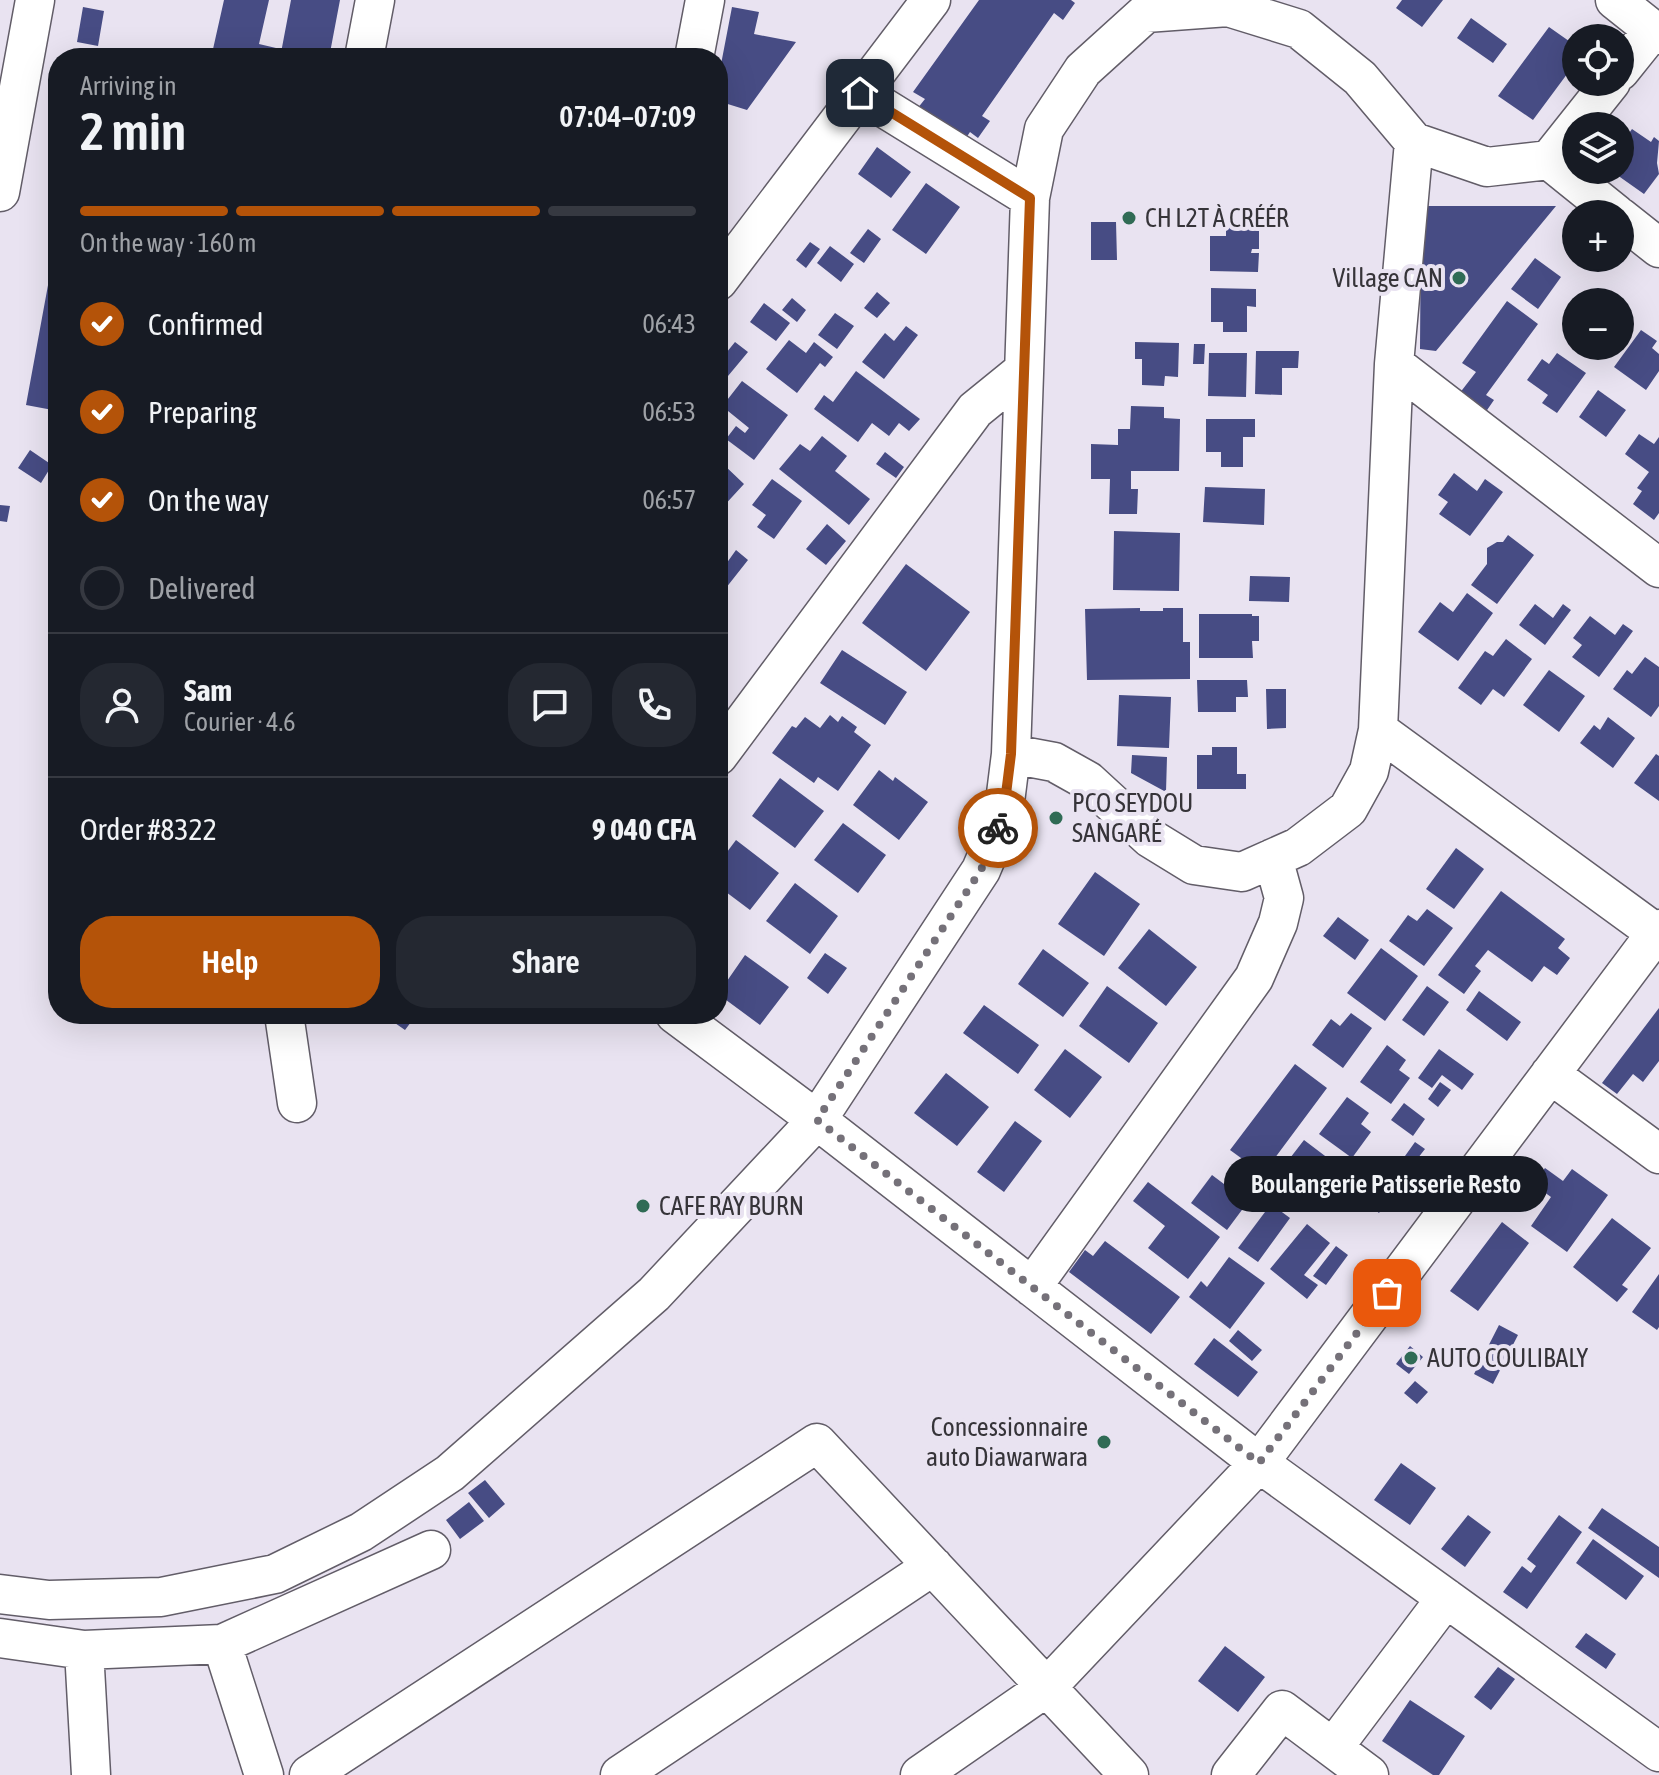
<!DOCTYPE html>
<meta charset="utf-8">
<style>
body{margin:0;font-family:"Asap Condensed",sans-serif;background:#242831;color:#f1f3f6;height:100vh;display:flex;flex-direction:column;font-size:30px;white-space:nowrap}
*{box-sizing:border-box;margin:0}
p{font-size:26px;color:#9ea1a6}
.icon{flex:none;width:44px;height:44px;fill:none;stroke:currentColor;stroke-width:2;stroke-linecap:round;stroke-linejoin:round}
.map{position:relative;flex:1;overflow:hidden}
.sheet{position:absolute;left:48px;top:48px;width:680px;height:976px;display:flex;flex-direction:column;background:#171b24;border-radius:32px;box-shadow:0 8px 32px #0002}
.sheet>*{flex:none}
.buttons{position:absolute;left:1562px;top:24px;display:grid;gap:16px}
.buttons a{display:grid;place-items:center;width:72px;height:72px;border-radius:50%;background:#171b24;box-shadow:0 8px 32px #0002;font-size:40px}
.pin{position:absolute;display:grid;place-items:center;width:68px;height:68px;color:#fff;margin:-34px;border-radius:16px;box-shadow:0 4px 12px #0006}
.courier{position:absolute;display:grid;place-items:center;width:80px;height:80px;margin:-40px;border:6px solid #b45309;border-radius:50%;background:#fff;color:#222;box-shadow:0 2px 10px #0007}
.bubble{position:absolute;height:56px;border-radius:28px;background:#171b24;box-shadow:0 8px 32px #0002;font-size:26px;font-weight:600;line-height:56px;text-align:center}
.summary em{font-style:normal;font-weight:600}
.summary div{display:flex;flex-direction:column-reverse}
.summary{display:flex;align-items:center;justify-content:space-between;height:136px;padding:0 32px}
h1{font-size:52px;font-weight:600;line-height:60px}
.bar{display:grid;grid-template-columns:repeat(4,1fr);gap:12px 8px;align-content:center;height:96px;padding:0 32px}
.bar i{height:10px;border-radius:6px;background:#363941}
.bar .selected{background:#b45309}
.bar p{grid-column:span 4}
.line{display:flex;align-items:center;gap:20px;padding:0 32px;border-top:2px solid #363941}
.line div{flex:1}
.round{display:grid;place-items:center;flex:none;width:84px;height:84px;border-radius:32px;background:#242831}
ol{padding:0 32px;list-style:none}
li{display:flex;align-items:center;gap:24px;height:88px}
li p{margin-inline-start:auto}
li .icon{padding:8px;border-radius:50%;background:#b45309;color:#fff;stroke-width:4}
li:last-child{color:#9ea1a6}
li i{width:44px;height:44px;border:4px solid #363941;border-radius:50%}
.button{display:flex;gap:16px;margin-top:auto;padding:16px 32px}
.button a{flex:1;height:92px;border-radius:32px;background:#b45309;color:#fff;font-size:32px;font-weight:600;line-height:92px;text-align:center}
.button a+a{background:#242831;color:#f1f3f6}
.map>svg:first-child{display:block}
.building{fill:#474c84}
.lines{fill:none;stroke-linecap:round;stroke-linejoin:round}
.minor-casing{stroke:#625d68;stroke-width:41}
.minor{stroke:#fff;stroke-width:38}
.done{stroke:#757179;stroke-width:8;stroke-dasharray:0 14.4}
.route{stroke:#b45309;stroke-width:10}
.poi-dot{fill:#306b55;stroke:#e9e3f1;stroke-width:3}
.labels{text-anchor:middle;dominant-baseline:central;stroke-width:8;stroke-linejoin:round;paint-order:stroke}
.poi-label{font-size:26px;fill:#363439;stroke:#e9e3f1;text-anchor:start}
</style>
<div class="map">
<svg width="1659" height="1775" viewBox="0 0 1659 1775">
<rect width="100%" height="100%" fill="#e9e3f1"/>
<!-- building -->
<path class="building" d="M 224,0 L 269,0 L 259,44 L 276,48 L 274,58 L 211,58 Z
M 291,0 L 340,0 L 329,58 L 280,58 Z
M 979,0 L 1071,0 L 1075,3 L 1063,20 L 1054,13 L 982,116 L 990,121 L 978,138 L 970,132 L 964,141 L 917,109 L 925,99 L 913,92 Z
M 1402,0 L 1443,0 L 1422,27 L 1396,8 Z
M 83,7 L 104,11 L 98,46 L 77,42 Z
M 732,7 L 759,12 L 754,34 L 796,42 L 747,110 L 718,101 L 718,80 Z
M 1471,18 L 1507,44 L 1493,63 L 1457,38 Z
M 1549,27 L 1576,46 L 1576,62 L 1533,120 L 1498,96 Z
M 1632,129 L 1651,142 L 1654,137 L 1659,141 L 1657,163 L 1659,174 L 1644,194 L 1610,170 L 1620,170 L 1620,146 Z
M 877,147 L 911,172 L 891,198 L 858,174 Z
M 926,183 L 960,207 L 926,254 L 892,230 Z
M 1421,206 L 1556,206 L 1436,351 L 1420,349 Z
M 1091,222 L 1116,222 L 1117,260 L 1091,260 Z
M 1226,225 L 1259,226 L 1259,249 L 1252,249 L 1251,253 L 1259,253 L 1258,272 L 1210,271 L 1210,236 L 1226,236 Z
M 868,229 L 881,239 L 864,263 L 850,253 Z
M 810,242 L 820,249 L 806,268 L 796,260 Z
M 830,246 L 854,264 L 841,282 L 817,263 Z
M 55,247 L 58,248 L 58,411 L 26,405 Z
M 1535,258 L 1561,277 L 1538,309 L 1511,289 Z
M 1211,288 L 1256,289 L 1256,307 L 1247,306 L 1247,332 L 1223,332 L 1223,322 L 1211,322 Z
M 877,292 L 890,303 L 877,318 L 864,308 Z
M 792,298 L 806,310 L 797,322 L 782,310 Z
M 1507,301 L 1538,324 L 1486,395 L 1494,400 L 1485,413 L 1459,394 L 1476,372 L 1462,363 Z
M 764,303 L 790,323 L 776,341 L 750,322 Z
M 835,313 L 854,326 L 837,349 L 818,335 Z
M 906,326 L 918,335 L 884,379 L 862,362 L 885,333 L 894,341 Z
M 1641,330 L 1657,341 L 1652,348 L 1659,354 L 1659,371 L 1646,390 L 1614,367 Z
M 789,340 L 806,353 L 814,342 L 833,357 L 825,367 L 820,363 L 797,393 L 766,369 Z
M 735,342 L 748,352 L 728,376 L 718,367 L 718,363 Z
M 1135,342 L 1179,343 L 1178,377 L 1165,376 L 1164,386 L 1142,385 L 1142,359 L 1135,359 Z
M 1194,344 L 1205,344 L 1204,364 L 1193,364 Z
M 1256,351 L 1299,351 L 1298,368 L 1282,368 L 1282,395 L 1255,394 Z
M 1209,353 L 1247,353 L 1246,397 L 1208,396 Z
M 1557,353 L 1586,373 L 1557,413 L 1542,403 L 1548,395 L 1527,380 L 1542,359 L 1549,364 Z
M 856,371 L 920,419 L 909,431 L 899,423 L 889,436 L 872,423 L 858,442 L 814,409 L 824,395 L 833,402 Z
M 742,381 L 788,415 L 754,460 L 726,439 L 736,426 L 745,433 L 749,428 L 728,411 L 718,424 L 718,400 L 724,404 Z
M 1598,390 L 1626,410 L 1606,437 L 1579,417 Z
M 1131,406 L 1164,407 L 1164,418 L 1180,419 L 1179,471 L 1131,471 L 1131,489 L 1138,489 L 1137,514 L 1109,514 L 1110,479 L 1091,479 L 1091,444 L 1118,445 L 1118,429 L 1130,429 Z
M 1206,419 L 1255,419 L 1255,437 L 1243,437 L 1243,467 L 1221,467 L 1221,452 L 1206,452 Z
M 1639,434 L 1654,444 L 1659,437 L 1659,513 L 1654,520 L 1633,504 L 1642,491 L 1637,488 L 1649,472 L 1625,454 Z
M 822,436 L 847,456 L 835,471 L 870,499 L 849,525 L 779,469 L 800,444 L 810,451 Z
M 30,450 L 52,465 L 41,483 L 18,468 Z
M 885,452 L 904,467 L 896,478 L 876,464 Z
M 723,464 L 744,484 L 721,509 L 718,507 L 718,469 Z
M 1454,473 L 1477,491 L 1485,479 L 1503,492 L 1470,536 L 1439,514 L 1448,502 L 1438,495 Z
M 772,479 L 802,501 L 774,539 L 757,527 L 766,515 L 752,505 Z
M 1205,487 L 1265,489 L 1264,525 L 1203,522 Z
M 0,505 L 10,506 L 7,522 L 0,521 Z
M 827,524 L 846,541 L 826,565 L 806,549 Z
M 1114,531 L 1180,533 L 1179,591 L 1113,590 Z
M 1508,535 L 1534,555 L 1497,604 L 1471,585 L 1487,564 L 1487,548 L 1497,542 L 1503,542 Z
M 736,550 L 748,560 L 718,598 L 718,558 L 726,564 Z
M 906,564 L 970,612 L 926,671 L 862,623 Z
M 1250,576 L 1290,577 L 1289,602 L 1249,601 Z
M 1467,593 L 1493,613 L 1458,661 L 1418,632 L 1440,602 L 1453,612 Z
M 1535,604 L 1553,618 L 1563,604 L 1571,610 L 1545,645 L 1519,625 Z
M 1140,608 L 1140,611 L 1163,611 L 1163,608 L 1183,608 L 1183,642 L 1190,642 L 1190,679 L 1087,680 L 1085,609 Z
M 1199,614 L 1252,614 L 1252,616 L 1259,616 L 1259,641 L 1252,641 L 1253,658 L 1199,658 Z
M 1590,616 L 1615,635 L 1623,624 L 1633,631 L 1599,677 L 1572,657 L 1582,645 L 1573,638 Z
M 1506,639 L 1532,659 L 1504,697 L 1493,689 L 1481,705 L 1458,688 L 1485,651 L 1493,656 Z
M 842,650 L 907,692 L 885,725 L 820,683 Z
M 1645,657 L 1659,667 L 1659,706 L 1651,717 L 1613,689 L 1627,670 L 1632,674 Z
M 1549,670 L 1585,696 L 1559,732 L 1523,705 Z
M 1197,680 L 1247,680 L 1248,697 L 1236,697 L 1236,712 L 1198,712 Z
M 718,685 L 728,693 L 718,705 Z
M 1266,689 L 1286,689 L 1286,728 L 1267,729 Z
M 1119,695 L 1171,697 L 1169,748 L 1117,746 Z
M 830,715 L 838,722 L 842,716 L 857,727 L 854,732 L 871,745 L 838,791 L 818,777 L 814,783 L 772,753 L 792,726 L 796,728 L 805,717 L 820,728 Z
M 1608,717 L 1635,738 L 1613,768 L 1580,743 L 1594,725 L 1600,730 Z
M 1212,747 L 1237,747 L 1237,774 L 1246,774 L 1246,789 L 1197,789 L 1197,755 L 1212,755 Z
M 1656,754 L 1659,756 L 1659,801 L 1634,783 Z
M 1132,755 L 1167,757 L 1166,792 L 1131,773 Z
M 879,770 L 893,781 L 895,777 L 928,802 L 899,840 L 853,805 Z
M 58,771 L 58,791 L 48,783 Z
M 780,778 L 824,811 L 795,848 L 752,816 Z
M 843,823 L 886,855 L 858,893 L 814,860 Z
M 736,840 L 779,873 L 750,910 L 718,886 L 718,864 Z
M 1456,848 L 1484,869 L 1454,909 L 1426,889 Z
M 1095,872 L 1140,904 L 1104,956 L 1058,924 Z
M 795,883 L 838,916 L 810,954 L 766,921 Z
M 1501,891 L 1565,939 L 1558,948 L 1570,958 L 1557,975 L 1544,966 L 1532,982 L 1488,950 L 1475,966 L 1481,971 L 1464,994 L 1438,975 Z
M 1427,909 L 1453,928 L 1424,966 L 1389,941 L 1408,915 L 1417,921 Z
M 1338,917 L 1369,940 L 1355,960 L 1323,936 Z
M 1149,929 L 1197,967 L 1166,1006 L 1118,968 Z
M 1381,948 L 1418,976 L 1385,1021 L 1347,993 Z
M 1043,949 L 1089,983 L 1063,1017 L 1018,984 Z
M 825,953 L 847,968 L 828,994 L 807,978 Z
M 745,955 L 789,987 L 760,1025 L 718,994 Z
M 1107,986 L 1158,1023 L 1129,1063 L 1079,1026 Z
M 1427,986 L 1449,1002 L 1424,1036 L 1402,1020 Z
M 1479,991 L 1521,1022 L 1507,1041 L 1466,1010 Z
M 984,1005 L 1039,1045 L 1018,1074 L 963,1033 Z
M 1659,1008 L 1659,1061 L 1643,1082 L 1633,1074 L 1617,1094 L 1602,1083 Z
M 1351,1013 L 1372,1028 L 1343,1068 L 1312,1045 L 1331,1019 L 1340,1026 Z
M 382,1014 L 417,1014 L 405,1030 Z
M 1387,1045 L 1406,1060 L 1399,1070 L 1410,1078 L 1391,1104 L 1360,1082 Z
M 1065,1049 L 1102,1077 L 1070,1118 L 1034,1090 Z
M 1439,1049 L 1474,1074 L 1462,1090 L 1442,1075 L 1432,1088 L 1418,1078 Z
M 1295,1064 L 1327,1088 L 1263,1174 L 1230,1150 Z
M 946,1073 L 989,1107 L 957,1146 L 914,1113 Z
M 1440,1082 L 1451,1090 L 1438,1107 L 1428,1099 Z
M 1347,1097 L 1369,1113 L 1361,1124 L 1371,1132 L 1352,1158 L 1319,1134 Z
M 1404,1103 L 1425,1119 L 1413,1136 L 1391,1120 Z
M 1015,1121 L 1042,1141 L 1004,1192 L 977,1172 Z
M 1304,1140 L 1333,1162 L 1305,1200 L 1284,1184 L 1295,1168 L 1287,1162 Z
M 1415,1142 L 1425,1149 L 1414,1163 L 1405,1156 Z
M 1360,1163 L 1371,1171 L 1363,1182 L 1352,1173 Z
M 1545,1168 L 1563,1181 L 1572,1169 L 1608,1195 L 1567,1252 L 1531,1226 L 1551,1197 L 1533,1184 Z
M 1234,1169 L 1259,1187 L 1227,1230 L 1191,1203 L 1212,1175 L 1224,1184 Z
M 1148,1182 L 1220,1237 L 1188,1279 L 1148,1248 L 1165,1226 L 1133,1201 Z
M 1377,1192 L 1388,1200 L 1379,1213 L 1368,1204 Z
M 1271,1204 L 1290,1218 L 1258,1262 L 1238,1248 Z
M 1612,1218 L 1651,1248 L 1622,1285 L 1628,1289 L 1617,1302 L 1573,1267 Z
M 1502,1222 L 1529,1243 L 1478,1311 L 1450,1291 Z
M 1307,1224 L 1330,1243 L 1304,1275 L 1318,1285 L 1307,1299 L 1270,1269 Z
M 1105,1241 L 1180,1297 L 1151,1334 L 1069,1272 L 1085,1250 L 1093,1256 Z
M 1336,1246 L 1348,1255 L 1326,1285 L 1313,1276 Z
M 1229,1257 L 1265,1283 L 1230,1329 L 1189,1297 L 1201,1281 L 1207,1287 Z
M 1659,1274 L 1659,1327 L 1657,1330 L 1632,1312 Z
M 1499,1325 L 1518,1335 L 1493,1384 L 1474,1374 Z
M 1238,1330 L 1262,1350 L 1252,1361 L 1229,1341 Z
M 1214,1338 L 1258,1372 L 1238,1397 L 1194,1364 Z
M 1410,1346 L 1423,1357 L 1409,1374 L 1396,1364 Z
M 1415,1381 L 1428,1392 L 1417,1404 L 1404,1393 Z
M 1401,1463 L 1436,1488 L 1410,1525 L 1374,1500 Z
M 485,1480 L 505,1504 L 489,1518 L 468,1493 Z
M 469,1502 L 484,1521 L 460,1539 L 446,1520 Z
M 1602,1508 L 1659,1547 L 1659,1578 L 1588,1528 Z
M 1468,1515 L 1491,1532 L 1465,1567 L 1441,1549 Z
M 1559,1515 L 1582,1532 L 1527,1609 L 1503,1592 L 1522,1566 L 1531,1573 L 1536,1566 L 1527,1559 Z
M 1593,1539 L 1644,1576 L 1626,1600 L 1576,1563 Z
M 1586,1633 L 1616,1654 L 1606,1669 L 1575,1647 Z
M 1225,1646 L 1265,1677 L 1238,1712 L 1198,1681 Z
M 1498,1667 L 1515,1679 L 1491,1710 L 1474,1697 Z
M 1410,1700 L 1465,1736 L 1439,1775 L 1433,1775 L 1382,1741 Z"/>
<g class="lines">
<defs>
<path id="minor" d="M 1615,0 L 1659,35
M 364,58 L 375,0
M 694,58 L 705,0
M 1620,71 L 1652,31
M 860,93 L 1030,198
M 1549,160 L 1616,214
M 0,192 L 35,0
M 1620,217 L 1659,248
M 718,281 L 931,0
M 1394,364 L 1659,568
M 1378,730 L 1394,364 L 1414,142
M 1011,754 L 1054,762 L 1088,781 L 1150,838 L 1194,865 L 1242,872 L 1298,847 L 1348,809 L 1369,771 L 1378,730 L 1656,933
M 718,756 L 975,410 L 1023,371
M 284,1014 L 297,1103
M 675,1014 L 817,1120 L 1259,1463 L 1659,1752
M 1550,1074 L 1659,1154
M 1032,1287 L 1254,978 L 1278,923 L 1284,898 L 1273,858
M 0,1594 L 49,1600 L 161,1597 L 275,1574 L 361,1532 L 450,1473 L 654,1294 L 817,1120 L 981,870 L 1003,818 L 1011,754 L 1030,198 L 1044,129 L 1083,70 L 1146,13 L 1228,7 L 1299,29 L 1360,78 L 1414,142 L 1487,167 L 1549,160 L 1611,82
M 0,1638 L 84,1650 L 222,1644 L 431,1550
M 222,1644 L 264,1775
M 84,1650 L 91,1775
M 1333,1748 L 1446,1598
M 309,1775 L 817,1443 L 1129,1775
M 620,1775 L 933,1566
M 920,1775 L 1047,1687 L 1259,1463 L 1659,929
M 1231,1775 L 1282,1710 L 1369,1775"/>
</defs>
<!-- minor casing -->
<use href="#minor" class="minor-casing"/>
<!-- minor -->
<use href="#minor" class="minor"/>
</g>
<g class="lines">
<!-- done -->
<path class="done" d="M 998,828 L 981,870 L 817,1120 L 1259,1463 L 1387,1293"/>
<!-- route -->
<path class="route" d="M 860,93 L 1030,198 L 1011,754 L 1003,818 L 998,828"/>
</g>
<!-- markers -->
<g class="poi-dot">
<circle cx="1129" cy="218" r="8"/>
<circle cx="1459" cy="278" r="8"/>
<circle cx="1056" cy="818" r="8"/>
<circle cx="643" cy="1206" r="8"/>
<circle cx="1411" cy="1358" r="8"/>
<circle cx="1104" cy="1442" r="8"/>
</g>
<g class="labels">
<!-- poi labels -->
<g class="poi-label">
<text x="1145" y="218">CH L2T À CRÉÉR</text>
<text x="1443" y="278" text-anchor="end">Village CAN</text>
<text x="1072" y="803">PCO SEYDOU<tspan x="1072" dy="30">SANGARÉ</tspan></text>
<text x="659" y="1206">CAFE RAY BURN</text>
<text x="1427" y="1358">AUTO COULIBALY</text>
<text x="1088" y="1427" text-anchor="end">Concessionnaire<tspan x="1088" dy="30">auto Diawarwara</tspan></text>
</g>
</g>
</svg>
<div class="buttons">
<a><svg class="icon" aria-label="locate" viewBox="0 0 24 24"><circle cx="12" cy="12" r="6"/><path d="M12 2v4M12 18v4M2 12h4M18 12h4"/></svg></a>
<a><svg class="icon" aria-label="layers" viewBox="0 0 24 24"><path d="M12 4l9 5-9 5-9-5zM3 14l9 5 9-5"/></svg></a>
<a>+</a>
<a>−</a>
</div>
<div class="pin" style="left:1387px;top:1293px;background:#ea580c"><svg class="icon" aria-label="bag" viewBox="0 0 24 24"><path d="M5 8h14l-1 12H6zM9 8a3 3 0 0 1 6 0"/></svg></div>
<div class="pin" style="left:860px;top:93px;background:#1f2937"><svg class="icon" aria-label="home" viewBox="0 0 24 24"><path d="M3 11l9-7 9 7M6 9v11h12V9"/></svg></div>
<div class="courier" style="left:998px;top:828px"><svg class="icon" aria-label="bike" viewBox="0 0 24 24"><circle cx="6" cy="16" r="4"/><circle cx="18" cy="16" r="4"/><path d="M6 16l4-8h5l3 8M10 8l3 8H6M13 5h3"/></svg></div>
<div class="bubble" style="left:1224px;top:1156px;width:324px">Boulangerie Patisserie Resto</div>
<section class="sheet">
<div class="summary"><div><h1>2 min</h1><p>Arriving in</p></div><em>07:04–07:09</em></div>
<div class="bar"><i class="selected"></i><i class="selected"></i><i class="selected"></i><i></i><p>On the way · 160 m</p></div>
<ol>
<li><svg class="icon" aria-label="check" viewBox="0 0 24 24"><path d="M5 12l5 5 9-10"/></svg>Confirmed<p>06:43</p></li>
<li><svg class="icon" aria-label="check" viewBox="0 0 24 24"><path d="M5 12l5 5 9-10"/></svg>Preparing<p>06:53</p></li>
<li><svg class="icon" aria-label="check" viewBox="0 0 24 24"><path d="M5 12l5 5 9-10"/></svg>On the way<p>06:57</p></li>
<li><i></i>Delivered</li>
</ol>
<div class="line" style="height:144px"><a class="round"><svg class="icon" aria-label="person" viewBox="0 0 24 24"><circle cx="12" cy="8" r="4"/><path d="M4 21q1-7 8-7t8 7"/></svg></a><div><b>Sam</b><p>Courier · 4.6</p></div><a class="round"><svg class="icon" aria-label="chat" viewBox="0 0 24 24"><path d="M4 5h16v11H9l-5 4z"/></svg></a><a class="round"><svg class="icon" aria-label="phone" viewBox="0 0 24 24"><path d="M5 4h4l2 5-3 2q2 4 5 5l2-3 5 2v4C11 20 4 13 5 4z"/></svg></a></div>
<div class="line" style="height:104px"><div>Order #8322</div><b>9 040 CFA</b></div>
<div class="button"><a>Help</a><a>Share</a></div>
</section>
</div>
